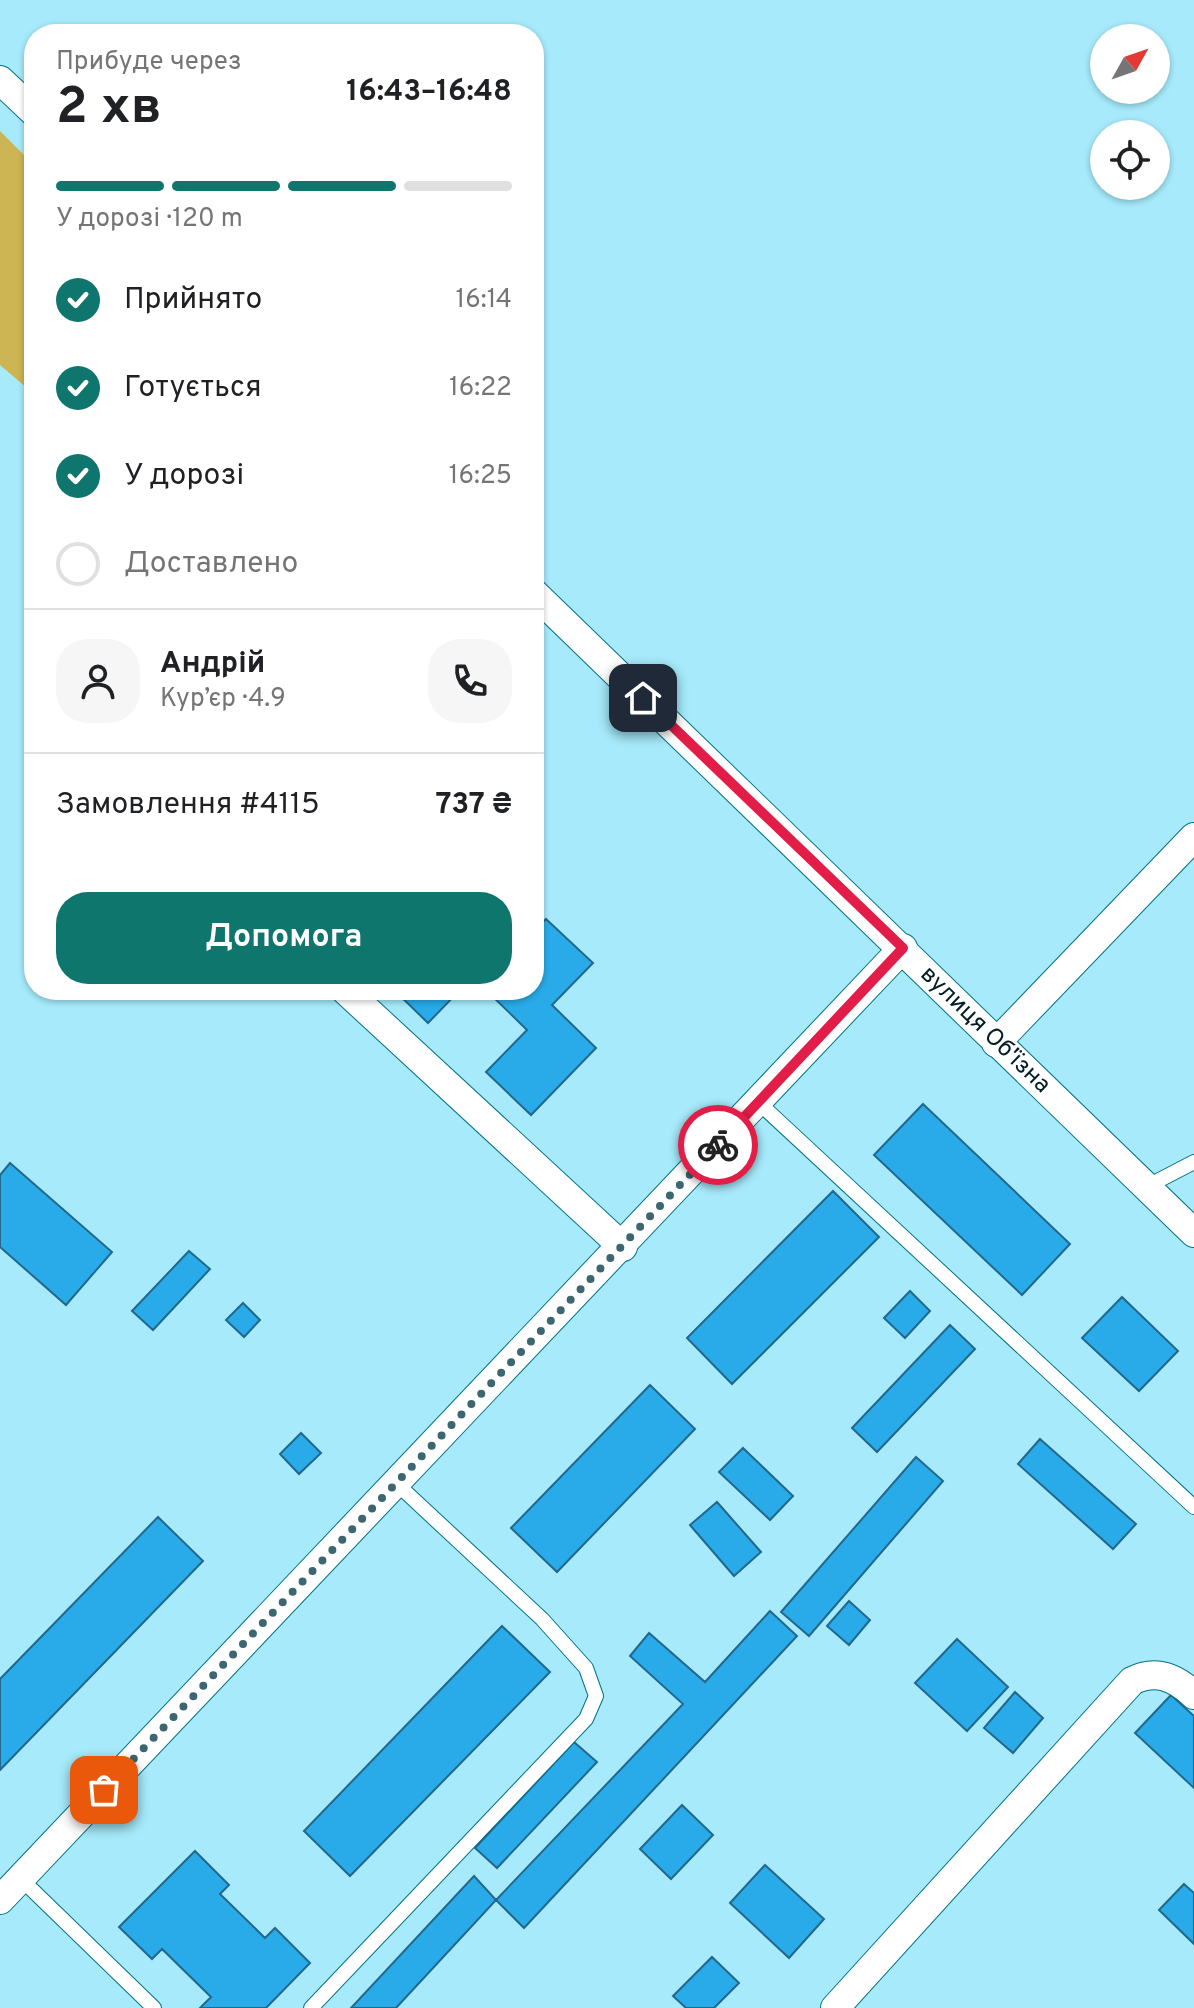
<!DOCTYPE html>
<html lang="uk">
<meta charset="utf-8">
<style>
body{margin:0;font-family:Overpass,sans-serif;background:#f6f6f6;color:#202124;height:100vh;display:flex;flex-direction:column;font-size:30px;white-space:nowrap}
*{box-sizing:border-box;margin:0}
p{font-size:26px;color:#757577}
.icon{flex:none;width:44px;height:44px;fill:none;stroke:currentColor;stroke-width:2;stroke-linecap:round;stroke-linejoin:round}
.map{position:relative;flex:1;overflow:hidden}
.details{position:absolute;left:24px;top:24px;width:520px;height:976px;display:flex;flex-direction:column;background:#fff;border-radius:32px;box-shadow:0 2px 6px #0004}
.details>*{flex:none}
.needle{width:52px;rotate:50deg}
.tools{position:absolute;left:1090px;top:24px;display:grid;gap:16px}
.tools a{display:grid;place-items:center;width:80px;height:80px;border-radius:50%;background:#fff;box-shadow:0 2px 6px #0004;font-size:40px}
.pin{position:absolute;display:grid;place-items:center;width:68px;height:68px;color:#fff;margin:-34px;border-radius:16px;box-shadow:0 4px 12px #0006}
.courier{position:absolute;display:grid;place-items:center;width:80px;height:80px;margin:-40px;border:6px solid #e11d48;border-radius:50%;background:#fff;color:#222;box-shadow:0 2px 10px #0007}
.headline em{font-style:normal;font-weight:700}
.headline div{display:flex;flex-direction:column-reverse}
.headline{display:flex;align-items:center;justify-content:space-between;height:136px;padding:0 32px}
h1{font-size:52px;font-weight:700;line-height:60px}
.bar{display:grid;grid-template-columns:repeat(4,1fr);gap:12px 8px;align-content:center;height:96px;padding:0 32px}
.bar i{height:10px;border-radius:6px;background:#e0e0e0}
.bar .active{background:#0f766e}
.bar p{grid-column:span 4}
.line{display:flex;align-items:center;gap:20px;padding:0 32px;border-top:2px solid #e0e0e0}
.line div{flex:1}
.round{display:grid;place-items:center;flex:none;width:84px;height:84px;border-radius:32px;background:#f6f6f6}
ol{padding:0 32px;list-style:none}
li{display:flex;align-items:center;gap:24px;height:88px}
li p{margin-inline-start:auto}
li .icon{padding:8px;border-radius:50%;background:#0f766e;color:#fff;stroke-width:4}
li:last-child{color:#757577}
li i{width:44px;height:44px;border:4px solid #e0e0e0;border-radius:50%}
.cta{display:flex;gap:16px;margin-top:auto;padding:16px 32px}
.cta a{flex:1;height:92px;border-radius:32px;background:#0f766e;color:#fff;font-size:32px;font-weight:700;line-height:92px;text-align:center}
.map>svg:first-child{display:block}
.green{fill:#ceb553}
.building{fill:#28abe8;stroke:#22688c;stroke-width:2}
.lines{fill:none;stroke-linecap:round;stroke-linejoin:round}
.lane-casing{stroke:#027184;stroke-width:16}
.street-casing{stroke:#027184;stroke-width:30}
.lane{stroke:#fff;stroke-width:14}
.street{stroke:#fff;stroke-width:28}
.done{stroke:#3c6670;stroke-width:8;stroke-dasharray:0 14.4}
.route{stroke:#e11d48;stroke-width:10}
.labels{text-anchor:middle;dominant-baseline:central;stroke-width:6;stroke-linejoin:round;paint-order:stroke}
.street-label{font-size:24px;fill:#031f25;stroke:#fefefe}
</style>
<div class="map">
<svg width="1194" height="2008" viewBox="0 0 1194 2008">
<rect width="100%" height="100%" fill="#a6eafb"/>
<!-- green -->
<path class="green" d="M 0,131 L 34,165 L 34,394 L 0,365 Z"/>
<!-- building -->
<path class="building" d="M 546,919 L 593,963 L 552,1005 L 596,1048 L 531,1115 L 486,1072 L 527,1030 L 486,990 L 534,990 L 534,931 Z
M 394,990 L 460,990 L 428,1023 Z
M 923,1104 L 1070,1244 L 1022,1295 L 874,1155 Z
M 10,1163 L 112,1252 L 66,1305 L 0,1247 L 0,1175 Z
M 833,1191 L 879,1237 L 732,1384 L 687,1338 Z
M 189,1251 L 210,1269 L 153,1330 L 132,1311 Z
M 910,1291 L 930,1311 L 905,1338 L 884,1318 Z
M 1122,1297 L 1178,1351 L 1139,1391 L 1082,1338 Z
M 243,1303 L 260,1320 L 244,1337 L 226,1320 Z
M 950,1325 L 975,1349 L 877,1452 L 852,1428 Z
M 650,1385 L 695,1429 L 557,1572 L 511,1528 Z
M 301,1433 L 321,1453 L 299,1474 L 280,1454 Z
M 1040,1439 L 1136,1524 L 1113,1549 L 1018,1464 Z
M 743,1448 L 793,1496 L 770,1520 L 719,1472 Z
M 916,1457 L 943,1481 L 809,1636 L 781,1612 Z
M 717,1502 L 761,1552 L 734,1576 L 690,1525 Z
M 158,1517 L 203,1561 L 0,1770 L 0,1679 Z
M 849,1601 L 870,1620 L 849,1645 L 827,1626 Z
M 770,1611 L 797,1636 L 524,1928 L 496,1900 L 683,1704 L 630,1656 L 649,1633 L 705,1682 Z
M 502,1626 L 550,1672 L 350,1876 L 304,1831 Z
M 957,1639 L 1008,1687 L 967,1731 L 915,1683 Z
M 1015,1692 L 1043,1718 L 1013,1753 L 984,1728 Z
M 1171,1695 L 1194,1716 L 1194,1788 L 1135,1733 Z
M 574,1742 L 597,1762 L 497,1868 L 475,1848 Z
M 682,1805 L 713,1835 L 671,1879 L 640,1849 Z
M 195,1851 L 229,1885 L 220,1894 L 265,1938 L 275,1928 L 310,1963 L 266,2008 L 200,2008 L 211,1997 L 162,1949 L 152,1959 L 119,1927 Z
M 765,1865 L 824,1919 L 789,1958 L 730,1903 Z
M 474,1876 L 496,1900 L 396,2008 L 351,2008 Z
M 1184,1884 L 1194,1893 L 1194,1944 L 1159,1910 Z
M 712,1957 L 739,1983 L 714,2008 L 686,2008 L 673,1996 Z"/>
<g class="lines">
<defs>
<path id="lane" d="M 758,1102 L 1194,1507
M 1146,1187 L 1194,1162
M 20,1878 L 154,2008
M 311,2008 L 586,1719 L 596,1696 L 586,1668 L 542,1619 L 396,1483"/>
<g id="street">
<path d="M 0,80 L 34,112"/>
<path id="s1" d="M 534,593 L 1194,1233"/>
<path d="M 345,990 L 623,1247"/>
<path d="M 996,1043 L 1194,837"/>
<path d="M 0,1900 L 903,948"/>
<path d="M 835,2008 L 1132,1681 C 1156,1669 1175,1677 1194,1695"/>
</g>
</defs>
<!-- lane casing -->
<use href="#lane" class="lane-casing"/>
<!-- street casing -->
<use href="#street" class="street-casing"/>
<!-- lane -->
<use href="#lane" class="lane"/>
<!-- street -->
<use href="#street" class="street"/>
</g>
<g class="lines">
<!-- done -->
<path class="done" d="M 104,1790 L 718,1145"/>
<!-- route -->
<path class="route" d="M 643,698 L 903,948 L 718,1145"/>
</g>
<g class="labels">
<!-- street labels -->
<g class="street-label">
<text stroke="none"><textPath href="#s1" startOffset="628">вулиця Об'їзна</textPath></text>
</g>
</g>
</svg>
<div class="tools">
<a><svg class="needle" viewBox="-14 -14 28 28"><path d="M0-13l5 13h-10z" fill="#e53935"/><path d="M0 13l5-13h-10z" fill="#757577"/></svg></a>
<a><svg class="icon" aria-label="locate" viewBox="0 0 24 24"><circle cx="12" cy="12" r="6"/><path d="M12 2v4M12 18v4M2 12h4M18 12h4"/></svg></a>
</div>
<div class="pin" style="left:104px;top:1790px;background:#ea580c"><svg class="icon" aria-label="bag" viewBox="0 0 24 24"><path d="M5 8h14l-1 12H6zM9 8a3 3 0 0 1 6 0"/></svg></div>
<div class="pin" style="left:643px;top:698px;background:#1f2937"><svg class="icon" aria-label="home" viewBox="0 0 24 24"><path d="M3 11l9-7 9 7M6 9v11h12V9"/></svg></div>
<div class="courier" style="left:718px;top:1145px"><svg class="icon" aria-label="bike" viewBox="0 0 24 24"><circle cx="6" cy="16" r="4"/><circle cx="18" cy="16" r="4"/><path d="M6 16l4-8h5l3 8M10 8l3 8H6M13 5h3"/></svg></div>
<section class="details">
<div class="headline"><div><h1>2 хв</h1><p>Прибуде через</p></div><em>16:43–16:48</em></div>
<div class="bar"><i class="active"></i><i class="active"></i><i class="active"></i><i></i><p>У дорозі · 120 m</p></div>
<ol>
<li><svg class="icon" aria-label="check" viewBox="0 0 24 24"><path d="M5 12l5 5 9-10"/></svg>Прийнято<p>16:14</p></li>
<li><svg class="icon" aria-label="check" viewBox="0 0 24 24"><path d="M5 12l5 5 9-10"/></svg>Готується<p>16:22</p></li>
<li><svg class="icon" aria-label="check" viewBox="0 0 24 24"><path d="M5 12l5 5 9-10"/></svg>У дорозі<p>16:25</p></li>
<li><i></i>Доставлено</li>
</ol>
<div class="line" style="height:144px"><a class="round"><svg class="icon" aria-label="person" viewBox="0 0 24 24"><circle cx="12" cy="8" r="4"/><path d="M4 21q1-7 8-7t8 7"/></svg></a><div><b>Андрій</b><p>Кур’єр · 4.9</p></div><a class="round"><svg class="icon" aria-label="phone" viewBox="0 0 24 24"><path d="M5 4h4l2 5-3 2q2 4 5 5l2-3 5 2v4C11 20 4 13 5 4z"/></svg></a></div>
<div class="line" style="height:104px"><div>Замовлення #4115</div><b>737 ₴</b></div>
<div class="cta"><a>Допомога</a></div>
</section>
</div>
